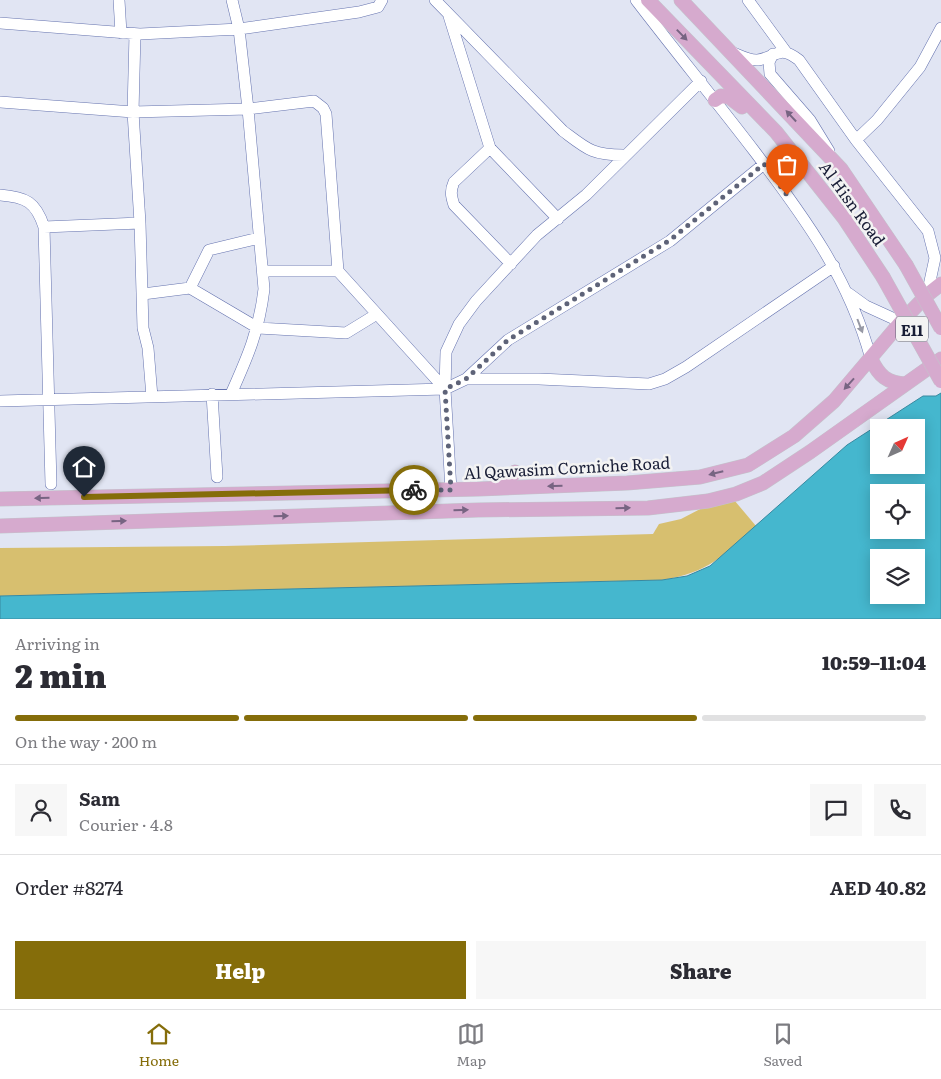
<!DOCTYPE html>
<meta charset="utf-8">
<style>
body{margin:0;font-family:Literata,serif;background:#f7f7f7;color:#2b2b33;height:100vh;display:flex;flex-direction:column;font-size:19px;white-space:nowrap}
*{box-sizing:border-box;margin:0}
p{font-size:16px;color:#7c7c81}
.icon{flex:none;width:28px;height:28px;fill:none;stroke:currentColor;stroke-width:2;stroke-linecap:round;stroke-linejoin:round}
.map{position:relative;height:619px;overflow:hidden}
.sheet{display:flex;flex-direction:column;background:#fff;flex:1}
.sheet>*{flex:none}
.needle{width:32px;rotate:45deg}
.fabs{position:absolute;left:870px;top:419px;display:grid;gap:10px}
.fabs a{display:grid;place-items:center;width:55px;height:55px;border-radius:0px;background:#fff;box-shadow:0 2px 12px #0003;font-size:25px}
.pin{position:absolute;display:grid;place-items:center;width:42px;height:42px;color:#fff;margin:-51px -21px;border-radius:50% 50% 50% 0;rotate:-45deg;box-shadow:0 0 5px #0007}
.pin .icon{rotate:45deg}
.courier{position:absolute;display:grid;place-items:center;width:50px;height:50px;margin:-25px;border:4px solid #856d0a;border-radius:50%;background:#fff;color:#222;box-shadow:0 1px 6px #0007}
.summary em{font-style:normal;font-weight:800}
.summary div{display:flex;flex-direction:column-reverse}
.summary{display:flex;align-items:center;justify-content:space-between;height:85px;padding:0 15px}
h1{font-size:32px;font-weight:800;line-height:38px}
.bar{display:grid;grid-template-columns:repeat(4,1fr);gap:8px 5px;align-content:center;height:60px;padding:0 15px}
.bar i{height:6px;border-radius:4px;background:#e1e1e2}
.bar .on{background:#856d0a}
.bar p{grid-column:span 4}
.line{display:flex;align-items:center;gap:12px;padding:0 15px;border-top:1px solid #e1e1e2}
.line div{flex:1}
.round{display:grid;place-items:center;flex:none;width:52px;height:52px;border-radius:0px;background:#f7f7f7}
.action{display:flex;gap:10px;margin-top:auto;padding:10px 15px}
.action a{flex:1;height:58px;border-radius:0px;background:#856d0a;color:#fff;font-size:20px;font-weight:800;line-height:58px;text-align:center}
.action a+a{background:#f7f7f7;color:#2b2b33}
.menu{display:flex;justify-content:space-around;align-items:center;height:70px;border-top:1px solid #e1e1e2;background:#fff;font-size:14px;color:#7c7c81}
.menu a{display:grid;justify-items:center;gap:2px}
.menu .on{color:#856d0a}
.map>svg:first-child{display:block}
.green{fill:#d7bf6f}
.water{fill:#45b7ce;stroke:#3889a0;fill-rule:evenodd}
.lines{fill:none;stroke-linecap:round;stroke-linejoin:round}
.minor-casing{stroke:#6573af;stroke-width:12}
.major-casing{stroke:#c3c4cb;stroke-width:15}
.minor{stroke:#fff;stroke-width:11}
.major{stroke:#d6aace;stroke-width:14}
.major-bridge-casing{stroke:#c3c4cb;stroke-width:15;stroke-linecap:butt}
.major-bridge{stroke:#d6aace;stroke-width:14}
.oneway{fill:#776482}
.oneway2{fill:#9799a5}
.done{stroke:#5e6378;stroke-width:5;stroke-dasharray:0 9}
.route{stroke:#856d0a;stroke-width:6}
.labels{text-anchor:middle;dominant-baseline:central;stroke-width:5;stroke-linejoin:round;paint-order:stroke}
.shield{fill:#f3f3f3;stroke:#5a5d6f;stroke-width:1}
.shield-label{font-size:15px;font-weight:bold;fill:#181d36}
.street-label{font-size:16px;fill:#181d36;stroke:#f3f3f3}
</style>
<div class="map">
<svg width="941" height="619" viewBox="0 0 941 619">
<rect width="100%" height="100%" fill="#e1e5f3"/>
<!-- green -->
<path class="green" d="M 729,494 L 756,526 C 721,557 710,572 662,580 L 0,596 L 0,548 L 225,546 L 653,534 L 659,524 L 681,519 Z"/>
<!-- water -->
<path class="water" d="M 941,393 L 941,619 L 0,619 L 0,596 L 662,580 L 687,576 L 710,566 L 847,445 L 923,396 L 936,396 ZM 879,428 L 916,428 L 916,465 L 879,465 ZM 879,492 L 916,492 L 916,530 L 879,530 ZM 879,558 L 916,558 L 916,595 L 879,595 Z"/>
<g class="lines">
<defs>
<path id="minor" d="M 119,0 L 121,33
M 435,0 L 563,131 C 587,149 592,155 623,155
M 636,0 C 675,51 716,101 755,152 C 805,218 849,278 871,359
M 748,0 L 786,52
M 449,16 L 490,148 L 558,219
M 0,23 L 140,34 L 239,29 L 359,12 L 378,7 L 382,0
M 135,34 L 133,112 L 140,223 L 143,328 L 148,348 L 152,397
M 731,52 C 739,55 749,61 758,60 C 778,56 780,45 799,60 L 856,140 L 928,231 L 935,258 L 927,295
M 773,54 L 769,62 L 770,74 L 810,120 L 829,151
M 0,102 L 133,112 L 248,109 L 314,101 L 323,108 L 326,114 L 338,271 L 445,389
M 856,140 L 877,120 L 920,67 L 941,28
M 490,148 L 454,182 C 450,191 451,196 454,205 L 511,264
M 0,195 C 26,197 36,202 44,227 L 51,484
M 44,227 L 140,223
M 263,271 L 338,271
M 190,288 L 209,250 L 259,238
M 848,293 L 866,306 L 901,322
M 143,294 L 190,288 L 258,328 L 346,333 L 377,314
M 466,379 L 508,340 L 670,241 L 764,164
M 212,394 L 217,477
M 231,394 C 248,356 259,331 264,289 L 248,109 L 239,29 L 232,0
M 0,401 L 445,389 L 466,379 L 539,379 L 649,384 L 665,379 L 686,367 L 834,266
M 451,490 L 445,389 L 446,352 L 459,324 L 476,301 L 537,235 L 586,195 L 701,81"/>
<path id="major" d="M 648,0 L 776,132 L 844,218 L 883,277
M 681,0 L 841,169 L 906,265
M 715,100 L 721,96 L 729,97 L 742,107
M 871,359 C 879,376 887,383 906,384
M 501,488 L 515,472
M 0,499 L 479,489 L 627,483 L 700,477 L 748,465 L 794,436 L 834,401 L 901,322 L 927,295 L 941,284
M 0,526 L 478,510 L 648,508 L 708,501 L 736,494 L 763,483 L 810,452 L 941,359"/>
</defs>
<!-- minor casing -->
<use href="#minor" class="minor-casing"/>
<!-- major casing -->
<use href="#major" class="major-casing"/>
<!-- minor -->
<use href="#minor" class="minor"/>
<!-- major -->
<use href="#major" class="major"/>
<defs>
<path id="major-bridge" d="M 906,265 L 941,328
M 883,277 L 941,381"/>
</defs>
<!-- major-bridge casing -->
<use href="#major-bridge" class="major-bridge-casing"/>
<!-- major-bridge -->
<use href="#major-bridge" class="major-bridge"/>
</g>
<!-- one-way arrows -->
<defs><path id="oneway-solid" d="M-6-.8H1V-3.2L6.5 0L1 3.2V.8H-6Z" transform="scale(1.25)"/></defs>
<g class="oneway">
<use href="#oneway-solid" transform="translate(682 35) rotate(46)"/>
<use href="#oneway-solid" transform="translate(791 116) rotate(-133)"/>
<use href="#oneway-solid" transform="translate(849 384) rotate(132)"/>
<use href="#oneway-solid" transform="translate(716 473) rotate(166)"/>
<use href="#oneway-solid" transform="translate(555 486) rotate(178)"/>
<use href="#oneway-solid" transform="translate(42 498) rotate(178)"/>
<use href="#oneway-solid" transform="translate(623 508) rotate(-1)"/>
<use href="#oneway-solid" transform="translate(461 510) rotate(-2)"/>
<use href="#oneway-solid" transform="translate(281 516) rotate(-2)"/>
<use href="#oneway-solid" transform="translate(119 521) rotate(-2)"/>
</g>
<use class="oneway2" href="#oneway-solid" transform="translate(860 326) rotate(69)"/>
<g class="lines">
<!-- done -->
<path class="done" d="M 414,490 L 451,490 L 445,389 L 466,379 L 508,340 L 670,240 L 764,164 L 787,195"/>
<!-- route -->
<path class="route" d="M 84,497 L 414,490"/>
</g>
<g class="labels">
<!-- shield labels -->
<rect class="shield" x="896" y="316.5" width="32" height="25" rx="4"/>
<g class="shield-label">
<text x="912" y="329">E11</text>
</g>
<!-- street labels -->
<g class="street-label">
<text transform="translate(853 203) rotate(54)">Al Hisn Road</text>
<text transform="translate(567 467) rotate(-3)">Al Qawasim Corniche Road</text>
</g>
</g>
</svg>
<div class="fabs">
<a><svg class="needle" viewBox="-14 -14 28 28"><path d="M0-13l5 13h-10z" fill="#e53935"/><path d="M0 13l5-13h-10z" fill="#7c7c81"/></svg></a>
<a><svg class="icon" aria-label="locate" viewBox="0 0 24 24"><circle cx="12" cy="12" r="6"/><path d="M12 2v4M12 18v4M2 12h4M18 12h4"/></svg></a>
<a><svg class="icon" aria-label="layers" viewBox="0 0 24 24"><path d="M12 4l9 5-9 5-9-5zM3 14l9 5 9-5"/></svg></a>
</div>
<div class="pin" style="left:787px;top:195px;background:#ea580c"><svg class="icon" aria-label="bag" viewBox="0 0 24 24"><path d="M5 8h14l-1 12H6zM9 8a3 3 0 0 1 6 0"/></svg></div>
<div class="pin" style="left:84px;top:497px;background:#1f2937"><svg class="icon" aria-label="home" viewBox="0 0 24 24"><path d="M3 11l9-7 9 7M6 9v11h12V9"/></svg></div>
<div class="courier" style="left:414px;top:490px"><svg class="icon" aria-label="bike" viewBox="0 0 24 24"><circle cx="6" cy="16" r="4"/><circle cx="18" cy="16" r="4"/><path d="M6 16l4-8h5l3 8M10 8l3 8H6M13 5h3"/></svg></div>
</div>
<section class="sheet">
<div class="summary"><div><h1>2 min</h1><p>Arriving in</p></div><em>10:59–11:04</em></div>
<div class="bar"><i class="on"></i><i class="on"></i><i class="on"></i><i></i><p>On the way · 200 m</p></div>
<div class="line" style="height:90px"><a class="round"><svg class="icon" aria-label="person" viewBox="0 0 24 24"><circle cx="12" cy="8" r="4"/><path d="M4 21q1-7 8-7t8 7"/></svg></a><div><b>Sam</b><p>Courier · 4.8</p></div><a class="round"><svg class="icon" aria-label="chat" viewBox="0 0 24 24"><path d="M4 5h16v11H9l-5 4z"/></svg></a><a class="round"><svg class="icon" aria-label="phone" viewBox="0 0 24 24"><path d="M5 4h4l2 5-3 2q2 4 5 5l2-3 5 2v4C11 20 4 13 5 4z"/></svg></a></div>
<div class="line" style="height:65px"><div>Order #8274</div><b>AED 40.82</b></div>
<div class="action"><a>Help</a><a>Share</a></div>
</section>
<nav class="menu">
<a class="on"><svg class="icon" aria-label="home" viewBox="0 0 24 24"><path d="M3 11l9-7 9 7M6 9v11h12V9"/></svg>Home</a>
<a><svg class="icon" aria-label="map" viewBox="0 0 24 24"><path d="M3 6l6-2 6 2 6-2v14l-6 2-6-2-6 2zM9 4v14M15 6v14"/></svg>Map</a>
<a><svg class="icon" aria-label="saved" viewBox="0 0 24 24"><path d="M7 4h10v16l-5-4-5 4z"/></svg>Saved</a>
</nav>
